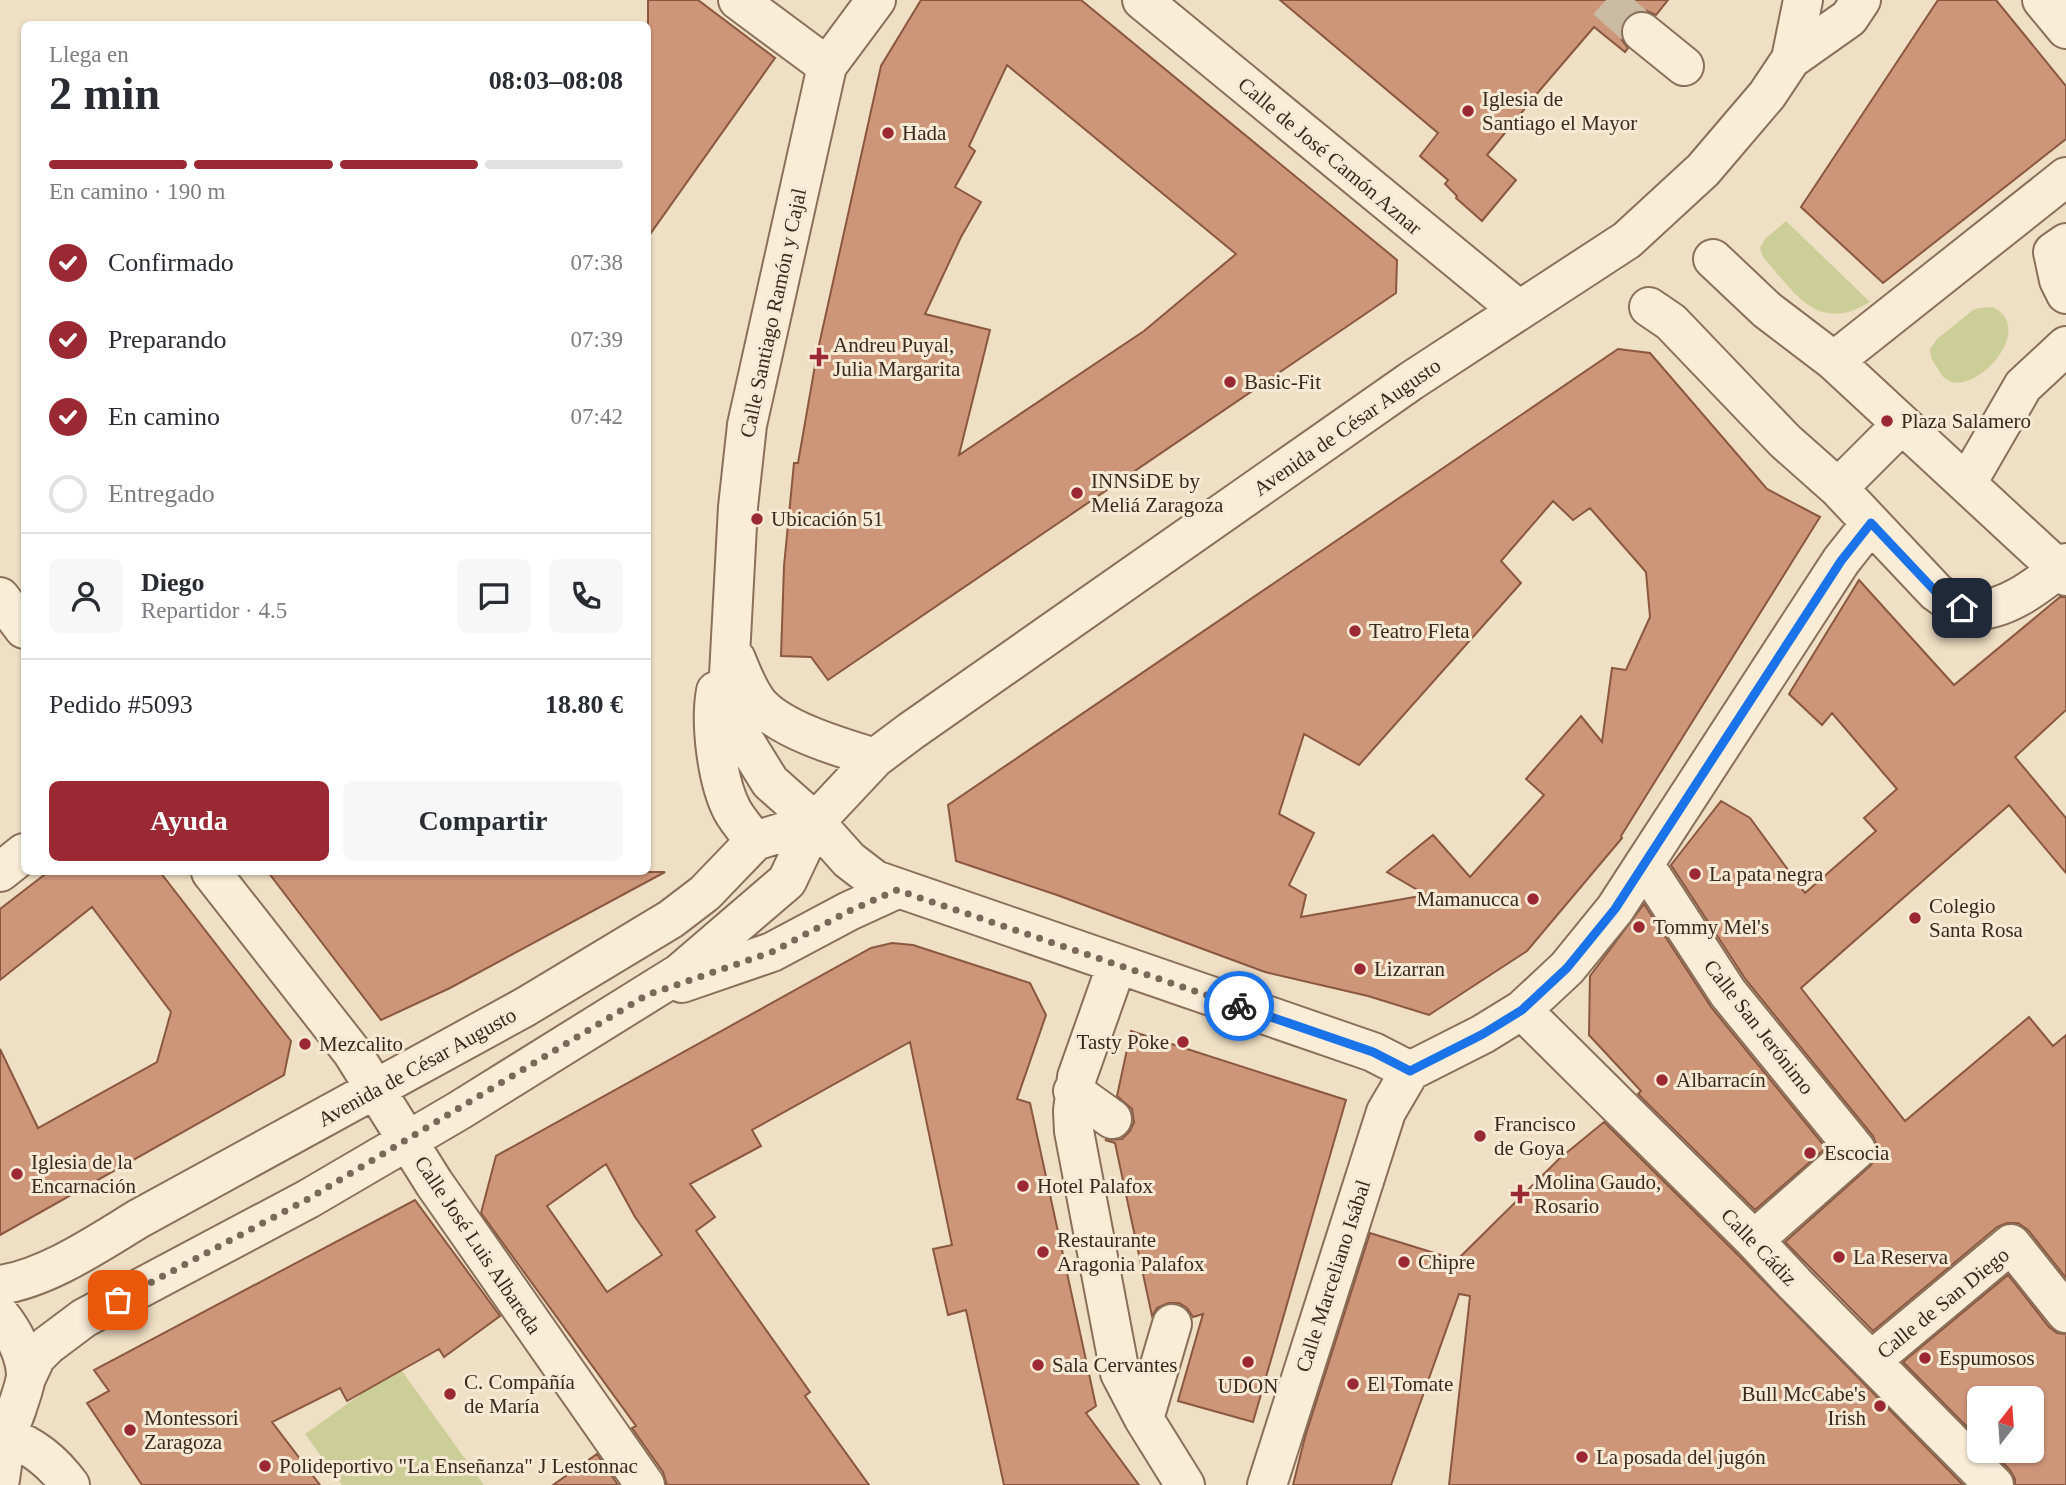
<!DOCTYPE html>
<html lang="es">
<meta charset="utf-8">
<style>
body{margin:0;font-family:Georgia,serif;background:#f7f7f7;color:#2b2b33;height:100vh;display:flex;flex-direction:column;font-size:26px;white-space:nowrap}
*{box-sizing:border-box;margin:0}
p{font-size:23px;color:#7c7c81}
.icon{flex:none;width:38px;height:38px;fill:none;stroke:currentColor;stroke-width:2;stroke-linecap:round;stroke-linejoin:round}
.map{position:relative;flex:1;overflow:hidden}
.drawer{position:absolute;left:21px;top:21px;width:630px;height:854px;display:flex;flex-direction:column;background:#fff;border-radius:10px;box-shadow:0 2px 5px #0004}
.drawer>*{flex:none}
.needle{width:46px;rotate:17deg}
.buttons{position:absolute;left:1967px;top:1386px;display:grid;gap:14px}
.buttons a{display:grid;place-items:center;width:77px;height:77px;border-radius:10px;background:#fff;box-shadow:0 2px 5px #0004;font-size:35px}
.pin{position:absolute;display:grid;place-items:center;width:60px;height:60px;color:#fff;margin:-30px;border-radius:14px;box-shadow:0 4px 10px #0006}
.courier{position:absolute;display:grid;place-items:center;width:70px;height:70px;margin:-35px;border:5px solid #1a73e8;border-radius:50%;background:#fff;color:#222;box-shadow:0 2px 9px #0007}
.summary em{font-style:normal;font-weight:600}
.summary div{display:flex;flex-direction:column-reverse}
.summary{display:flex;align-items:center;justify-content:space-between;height:119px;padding:0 28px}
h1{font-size:46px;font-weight:600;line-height:52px}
.bar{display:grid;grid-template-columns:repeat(4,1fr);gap:10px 7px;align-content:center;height:84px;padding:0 28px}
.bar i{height:9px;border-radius:5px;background:#e1e1e2}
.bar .on{background:#9a2933}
.bar p{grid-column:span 4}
.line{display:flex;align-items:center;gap:18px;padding:0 28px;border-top:2px solid #e1e1e2}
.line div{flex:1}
.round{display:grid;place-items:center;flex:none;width:74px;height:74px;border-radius:10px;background:#f7f7f7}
ol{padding:0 28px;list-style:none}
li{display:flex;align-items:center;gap:21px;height:77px}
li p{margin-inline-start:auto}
li .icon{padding:7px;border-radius:50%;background:#9a2933;color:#fff;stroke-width:4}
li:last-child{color:#7c7c81}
li i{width:38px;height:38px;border:4px solid #e1e1e2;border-radius:50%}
.primary-button{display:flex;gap:14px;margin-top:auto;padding:14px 28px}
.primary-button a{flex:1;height:80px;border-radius:10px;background:#9a2933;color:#fff;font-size:28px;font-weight:600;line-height:80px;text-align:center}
.primary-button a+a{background:#f7f7f7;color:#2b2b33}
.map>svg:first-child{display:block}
.green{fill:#ccce97}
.building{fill:#ce9679;stroke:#8a573f;stroke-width:2;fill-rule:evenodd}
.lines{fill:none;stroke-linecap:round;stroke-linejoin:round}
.minor-tunnel{stroke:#cbbba3;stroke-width:38;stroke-dasharray:38 19;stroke-linecap:butt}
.minor-casing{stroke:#8a705a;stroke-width:42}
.minor{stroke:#f9edd8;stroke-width:38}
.done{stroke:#796958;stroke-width:7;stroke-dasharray:0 12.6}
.route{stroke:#1a73e8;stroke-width:9}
.poi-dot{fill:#9a2933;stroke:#f6ead4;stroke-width:2.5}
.labels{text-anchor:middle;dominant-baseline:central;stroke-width:6;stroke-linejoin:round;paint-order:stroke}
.poi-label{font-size:21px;fill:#3a291e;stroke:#f6ead4;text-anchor:start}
.street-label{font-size:21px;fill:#3a291e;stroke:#f6ead4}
</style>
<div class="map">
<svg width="2066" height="1485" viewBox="0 0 2066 1485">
<rect width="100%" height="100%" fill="#efdfc4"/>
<!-- green -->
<path class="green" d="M 1786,221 L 1870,302 C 1817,334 1796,294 1763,257 L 1760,248 L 1765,239 Z
M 1992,307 C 2037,326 1979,394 1949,381 C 1944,379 1941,374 1938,369 C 1933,362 1930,357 1930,349 L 1937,339 L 1973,310 L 1979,308 Z
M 399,1367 L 484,1485 L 342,1485 L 305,1434 Z"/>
<!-- building -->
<path class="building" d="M 648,0 L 698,0 L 775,58 L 648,237 Z
M 921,0 L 1081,0 L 1397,260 L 1396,293 L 828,680 L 811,657 L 781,656 L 784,566 L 794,463 L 798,463 L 817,354 L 881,66 ZM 1007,65 L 1236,254 L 1144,331 L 959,455 L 990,330 L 925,314 L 961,237 L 981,202 L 955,187 L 975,151 L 969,146 Z
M 1280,0 L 1668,0 L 1656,15 L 1645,10 L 1634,12 L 1625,18 L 1620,29 L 1622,40 L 1628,48 L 1625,52 L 1594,27 L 1540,90 L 1487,155 L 1516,180 L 1482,221 L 1456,198 L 1457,196 L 1445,184 L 1448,180 L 1420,156 L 1438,133 Z
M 1938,0 L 1996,0 L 2066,86 L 2066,139 L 1883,283 L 1801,207 Z
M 1618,349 L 1650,353 L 1767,489 L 1820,517 L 1621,836 L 1622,838 L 1527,951 L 1429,1015 L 1368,996 L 1265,972 L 1057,895 L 956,861 L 948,805 ZM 1553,501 L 1573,520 L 1590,508 L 1646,572 L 1650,617 L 1626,670 L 1612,668 L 1602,742 L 1581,716 L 1526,779 L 1544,795 L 1470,877 L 1433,835 L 1387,872 L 1426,895 L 1301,917 L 1306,895 L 1289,885 L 1314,833 L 1279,814 L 1304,734 L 1359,765 L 1521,583 L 1501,561 Z
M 1859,580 L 1954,685 L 2060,597 L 2066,597 L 2066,710 L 2015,757 L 2066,818 L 2066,873 L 2009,805 L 1801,988 L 1905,1121 L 2029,1017 L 2053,1046 L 2066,1035 L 2066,1278 L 2028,1230 L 2018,1223 L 2007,1223 L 1997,1227 L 1873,1331 L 1785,1242 L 1870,1166 L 1877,1157 L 1877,1146 L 1873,1136 L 1746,980 L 1671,865 L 1721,801 L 1750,818 L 1805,893 L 1876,831 L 1864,818 L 1897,789 L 1832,713 L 1822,725 L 1789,694 Z
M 48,872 L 160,872 L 291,1041 L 284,1075 L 0,1235 L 0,1049 L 38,1128 L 157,1062 L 171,1012 L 92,907 L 0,980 L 0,909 Z
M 268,872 L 665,872 L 450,988 L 381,1020 Z
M 1644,904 L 1711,1007 L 1826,1148 L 1755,1210 L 1638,1094 L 1641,1091 L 1589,1035 L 1590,976 Z
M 892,943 L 913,945 L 1030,983 L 1046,1015 L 1017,1099 L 1030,1103 L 1096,1406 L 1086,1413 L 1139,1485 L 1004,1485 L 966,1310 L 948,1315 L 933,1249 L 952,1245 L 910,1042 L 752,1130 L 761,1146 L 690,1184 L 715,1217 L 696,1231 L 810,1392 L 805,1396 L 869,1485 L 667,1485 L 663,1472 L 632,1428 L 636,1426 L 481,1213 L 496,1156 L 871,948 ZM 606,1164 L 635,1217 L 662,1255 L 607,1292 L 547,1206 Z
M 1131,1031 L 1346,1100 L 1253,1422 L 1178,1401 L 1203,1314 L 1193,1317 L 1187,1308 L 1179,1303 L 1168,1303 L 1157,1308 L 1152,1316 L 1115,1143 L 1105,1140 L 1122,1139 L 1130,1131 L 1134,1122 L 1132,1109 L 1117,1096 Z
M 1604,1122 L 1738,1255 L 1963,1485 L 1449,1485 L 1470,1296 L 1459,1294 L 1391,1485 L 1293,1485 L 1305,1437 L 1370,1233 L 1457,1260 L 1559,1159 Z
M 415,1200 L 500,1316 L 444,1357 L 439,1349 L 347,1401 L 340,1388 L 272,1422 L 320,1485 L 142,1485 L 87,1403 L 109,1391 L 94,1370 Z
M 2008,1275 L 2049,1327 L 2057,1333 L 2066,1334 L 2066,1485 L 2015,1485 L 2015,1479 L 2010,1470 L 1991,1451 L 2032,1451 L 2032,1398 L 1979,1398 L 1979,1439 L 1903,1362 Z
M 597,1454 L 618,1485 L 553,1485 Z"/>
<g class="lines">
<!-- minor-tunnel -->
<path class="minor-tunnel" d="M 1606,0 L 1642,32"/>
<defs>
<path id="minor" d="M 738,0 L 827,66
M 876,0 L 827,66 L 747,425 L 738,507 L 729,675 L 733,710 L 744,740 L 770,782 L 815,822 L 849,860 L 875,880 L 1373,1052 L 1410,1071
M 1142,0 L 1519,310
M 2042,0 L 2066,29
M 1642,32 L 1684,66
M 1791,59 L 1803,0
M 2066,243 L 2053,252 L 2059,280 L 2066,294
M 1713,259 L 1767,310 L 1834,361 L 2066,576
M 1649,307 L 1671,322 L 1785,441 L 1838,488 L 1936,592 C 1945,598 1953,606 1964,609 C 2000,617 2040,584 2066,563
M 1834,361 L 2066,177
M 1967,483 L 2023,386 L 2066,346
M 1838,488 L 1902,424
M 0,597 L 24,629
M 736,659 C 742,674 748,690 758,703 C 780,730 842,748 875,758
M 716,691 C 710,723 717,781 732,810 C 738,821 747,831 755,841
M 1644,864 L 1728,993 L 1856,1150 L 1754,1240
M 0,872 L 24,853
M 211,872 L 352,1052 L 434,1183 L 645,1485
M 1117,964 L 1077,1077 L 1073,1111 L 1074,1131 L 1120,1373 L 1144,1419 L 1185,1485
M 682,983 L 772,952 L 849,911 L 897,889
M 1522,1010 L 1754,1240 L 1795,1284 L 1994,1485
M 1073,1091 L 1112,1119
M 0,1285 C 47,1278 97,1244 138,1219 L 525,1007 L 671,919 L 705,893 L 755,841 L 815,822
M 0,1315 C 13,1331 26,1355 26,1376 C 25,1386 20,1398 17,1408 C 13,1420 8,1433 0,1442
M 1871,1361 L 2011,1244 L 2066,1313
M 26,1378 L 36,1357 L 48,1345 L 84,1318 L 308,1199 L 460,1110 L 680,973 L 787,881 L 815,822 L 875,758 L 911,731 L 1411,381 L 1627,240 L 1703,170 L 1767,95 L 1791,59 L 1849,18 L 1861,0
M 1144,1419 L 1172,1324
M 6,1436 C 33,1446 52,1461 70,1485
M 0,1479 L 6,1436
M 1267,1485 L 1386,1112 L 1410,1071 L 1483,1034 L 1522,1010 L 1567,968 L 1615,909 L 1841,561 L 1871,523"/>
</defs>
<!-- minor casing -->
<use href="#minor" class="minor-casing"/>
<!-- minor -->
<use href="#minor" class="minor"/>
</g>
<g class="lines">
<!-- done -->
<path class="done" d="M 118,1300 L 308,1199 L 647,995 L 772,952 L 849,911 L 897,890 L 1239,1006"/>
<!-- route -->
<path class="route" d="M 1239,1006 L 1373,1052 L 1410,1071 L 1483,1034 L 1522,1010 L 1567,968 L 1615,909 L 1841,561 L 1871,523 L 1936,592 L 1962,608"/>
</g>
<!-- markers -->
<g class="poi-dot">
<circle cx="1468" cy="111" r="7"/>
<circle cx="888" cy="133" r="7"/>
<path d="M815.5 346.5h7v7h7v7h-7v7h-7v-7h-7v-7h7z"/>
<circle cx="1230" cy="382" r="7"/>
<circle cx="1887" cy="421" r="7"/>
<circle cx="1077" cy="493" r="7"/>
<circle cx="757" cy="519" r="7"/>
<circle cx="1355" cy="631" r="7"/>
<circle cx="1695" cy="874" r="7"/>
<circle cx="1533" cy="899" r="7"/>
<circle cx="1915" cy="918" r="7"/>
<circle cx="1639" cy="927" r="7"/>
<circle cx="1360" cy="969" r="7"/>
<circle cx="1183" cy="1042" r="7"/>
<circle cx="305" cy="1044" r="7"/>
<circle cx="1662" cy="1080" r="7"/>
<circle cx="1480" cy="1136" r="7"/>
<circle cx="1810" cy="1153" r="7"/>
<circle cx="17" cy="1174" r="7"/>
<circle cx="1023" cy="1186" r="7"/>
<path d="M1516.5 1183.5h7v7h7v7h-7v7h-7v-7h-7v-7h7z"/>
<circle cx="1043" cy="1252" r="7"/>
<circle cx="1839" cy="1257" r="7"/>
<circle cx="1404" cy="1262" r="7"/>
<circle cx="1925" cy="1358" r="7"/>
<circle cx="1248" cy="1362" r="7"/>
<circle cx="1038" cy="1365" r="7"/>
<circle cx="1353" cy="1384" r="7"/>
<circle cx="450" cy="1394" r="7"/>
<circle cx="1880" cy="1406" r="7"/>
<circle cx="130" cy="1430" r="7"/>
<circle cx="1582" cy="1457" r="7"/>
<circle cx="265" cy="1466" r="7"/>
</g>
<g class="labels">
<!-- poi labels -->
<g class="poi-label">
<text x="1482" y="99">Iglesia de<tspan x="1482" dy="24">Santiago el Mayor</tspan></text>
<text x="902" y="133">Hada</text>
<text x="833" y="345">Andreu Puyal,<tspan x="833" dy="24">Julia Margarita</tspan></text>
<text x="1244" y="382">Basic-Fit</text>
<text x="1901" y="421">Plaza Salamero</text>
<text x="1091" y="481">INNSiDE by<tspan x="1091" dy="24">Meliá Zaragoza</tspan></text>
<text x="771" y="519">Ubicación 51</text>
<text x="1369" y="631">Teatro Fleta</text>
<text x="1709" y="874">La pata negra</text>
<text x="1519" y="899" text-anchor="end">Mamanucca</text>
<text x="1929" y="906">Colegio<tspan x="1929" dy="24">Santa Rosa</tspan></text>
<text x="1653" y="927">Tommy Mel's</text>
<text x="1374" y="969">Lizarran</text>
<text x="1169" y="1042" text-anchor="end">Tasty Poke</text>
<text x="319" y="1044">Mezcalito</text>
<text x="1676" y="1080">Albarracín</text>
<text x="1494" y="1124">Francisco<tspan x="1494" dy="24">de Goya</tspan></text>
<text x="1824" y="1153">Escocia</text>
<text x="31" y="1162">Iglesia de la<tspan x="31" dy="24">Encarnación</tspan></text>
<text x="1534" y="1182">Molina Gaudo,<tspan x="1534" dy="24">Rosario</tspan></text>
<text x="1037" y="1186">Hotel Palafox</text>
<text x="1057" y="1240">Restaurante<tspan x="1057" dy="24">Aragonia Palafox</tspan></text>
<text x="1853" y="1257">La Reserva</text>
<text x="1418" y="1262">Chipre</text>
<text x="1939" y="1358">Espumosos</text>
<text x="1052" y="1365">Sala Cervantes</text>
<text x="464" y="1382">C. Compañía<tspan x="464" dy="24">de María</tspan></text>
<text x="1367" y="1384">El Tomate</text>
<text x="1248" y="1386" text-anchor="middle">UDON</text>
<text x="1866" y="1394" text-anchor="end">Bull McCabe's<tspan x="1866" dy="24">Irish</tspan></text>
<text x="144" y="1418">Montessori<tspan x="144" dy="24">Zaragoza</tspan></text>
<text x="1596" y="1457">La posada del jugón</text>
<text x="279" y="1466">Polideportivo "La Enseñanza" J Lestonnac</text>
</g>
<!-- street labels -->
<g class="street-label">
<text transform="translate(1330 156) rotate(40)">Calle de José Camón Aznar</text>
<text transform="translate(773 313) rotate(-78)">Calle Santiago Ramón y Cajal</text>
<text transform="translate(1347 427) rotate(-35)">Avenida de César Augusto</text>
<text transform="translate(1759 1027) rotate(52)">Calle San Jerónimo</text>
<text transform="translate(417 1067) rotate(-29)">Avenida de César Augusto</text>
<text transform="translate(478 1245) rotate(56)">Calle José Luis Albareda</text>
<text transform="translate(1759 1247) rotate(46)">Calle Cádiz</text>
<text transform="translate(1333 1276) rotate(-72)">Calle Marceliano Isábal</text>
<text transform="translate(1943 1303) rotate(-39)">Calle de San Diego</text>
</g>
</g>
</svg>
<div class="buttons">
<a><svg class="needle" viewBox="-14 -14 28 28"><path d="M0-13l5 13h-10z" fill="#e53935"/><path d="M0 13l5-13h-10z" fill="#7c7c81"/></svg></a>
</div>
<div class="pin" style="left:118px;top:1300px;background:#ea580c"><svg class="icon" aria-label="bag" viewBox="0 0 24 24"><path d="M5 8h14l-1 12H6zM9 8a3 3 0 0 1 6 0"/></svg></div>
<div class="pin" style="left:1962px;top:608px;background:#1f2937"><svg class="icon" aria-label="home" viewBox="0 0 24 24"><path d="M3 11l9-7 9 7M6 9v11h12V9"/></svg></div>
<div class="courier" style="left:1239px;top:1006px"><svg class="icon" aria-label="bike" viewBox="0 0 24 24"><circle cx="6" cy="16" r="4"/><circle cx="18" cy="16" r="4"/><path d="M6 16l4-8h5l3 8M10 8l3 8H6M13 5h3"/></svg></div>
<section class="drawer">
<div class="summary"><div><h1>2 min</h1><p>Llega en</p></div><em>08:03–08:08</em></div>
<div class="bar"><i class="on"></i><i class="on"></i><i class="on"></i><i></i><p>En camino · 190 m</p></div>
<ol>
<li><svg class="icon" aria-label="check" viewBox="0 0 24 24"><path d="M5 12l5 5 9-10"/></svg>Confirmado<p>07:38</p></li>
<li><svg class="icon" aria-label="check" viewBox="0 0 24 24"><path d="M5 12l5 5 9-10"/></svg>Preparando<p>07:39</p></li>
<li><svg class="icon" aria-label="check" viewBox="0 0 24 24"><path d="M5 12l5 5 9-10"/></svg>En camino<p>07:42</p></li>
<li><i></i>Entregado</li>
</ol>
<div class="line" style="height:126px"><a class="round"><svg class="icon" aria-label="person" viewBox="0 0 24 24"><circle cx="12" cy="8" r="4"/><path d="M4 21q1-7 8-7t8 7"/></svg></a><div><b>Diego</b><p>Repartidor · 4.5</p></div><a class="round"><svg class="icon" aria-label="chat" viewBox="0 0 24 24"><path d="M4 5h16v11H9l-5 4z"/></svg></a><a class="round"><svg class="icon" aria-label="phone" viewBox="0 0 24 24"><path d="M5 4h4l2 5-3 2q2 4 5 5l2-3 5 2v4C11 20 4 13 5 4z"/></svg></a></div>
<div class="line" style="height:91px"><div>Pedido #5093</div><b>18.80 €</b></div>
<div class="primary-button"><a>Ayuda</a><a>Compartir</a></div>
</section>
</div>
